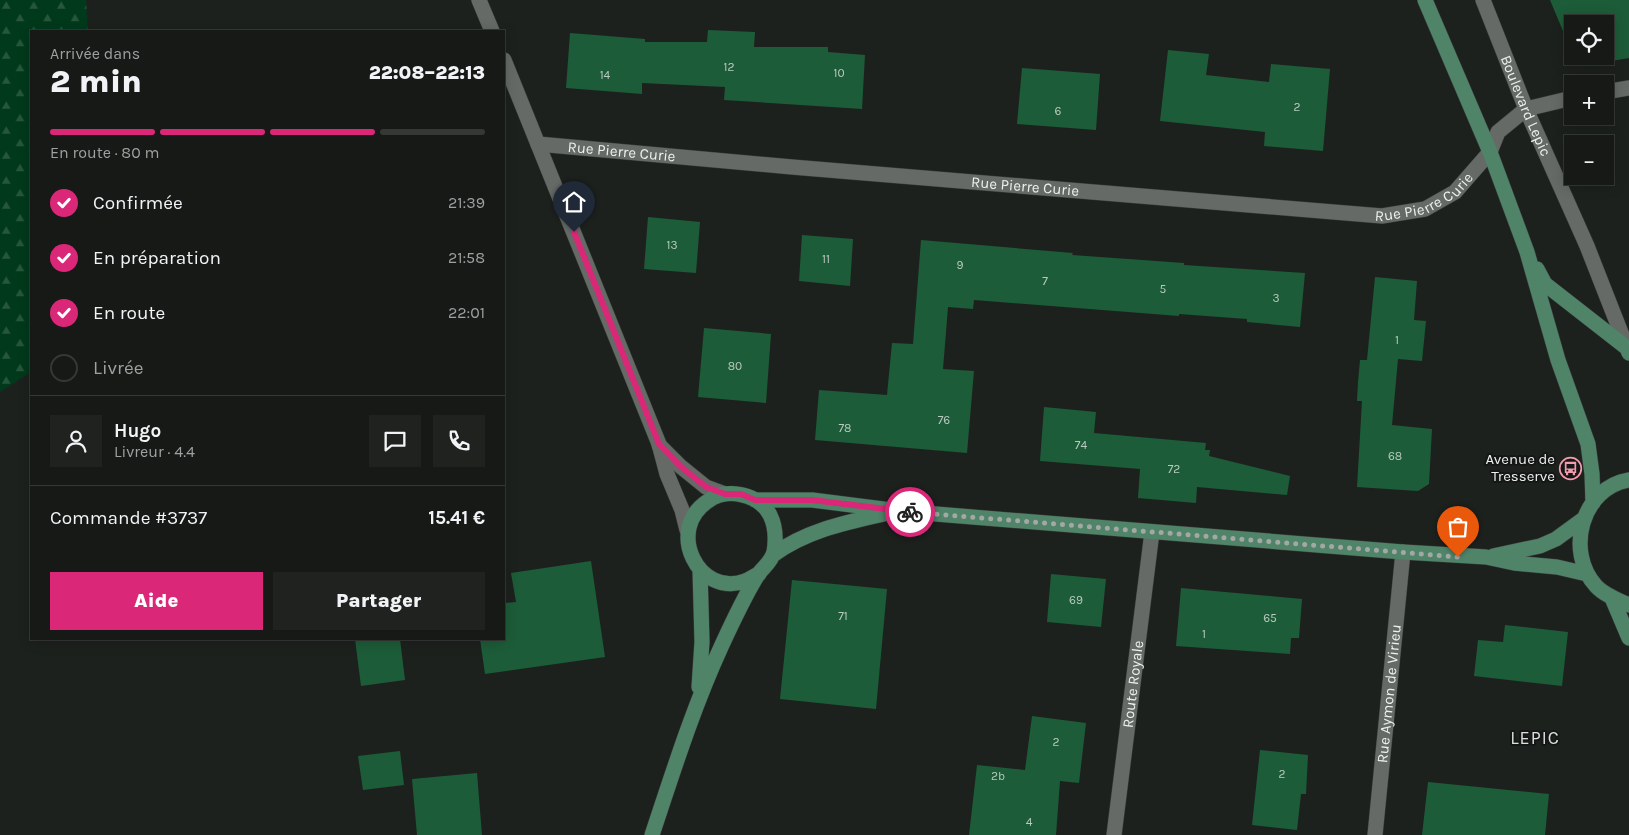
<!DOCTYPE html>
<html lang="fr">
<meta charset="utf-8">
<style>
body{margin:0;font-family:Karla,sans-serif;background:#1f221f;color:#f1f3f6;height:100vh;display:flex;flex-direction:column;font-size:19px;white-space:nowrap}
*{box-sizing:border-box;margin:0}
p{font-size:16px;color:#9ea0a1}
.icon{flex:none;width:28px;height:28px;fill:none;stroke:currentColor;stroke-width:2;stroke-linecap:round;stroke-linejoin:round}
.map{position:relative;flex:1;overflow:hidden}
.drawer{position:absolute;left:30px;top:30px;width:475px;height:610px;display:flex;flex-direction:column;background:#161916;border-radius:0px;box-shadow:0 2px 12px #0003,0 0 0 1px #353835}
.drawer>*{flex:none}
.tools{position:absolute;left:1564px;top:15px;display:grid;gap:10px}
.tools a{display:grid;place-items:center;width:50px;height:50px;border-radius:0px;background:#161916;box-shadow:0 2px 12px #0003,0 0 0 1px #353835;font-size:25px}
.pin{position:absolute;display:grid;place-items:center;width:42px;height:42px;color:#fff;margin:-51px -21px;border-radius:50% 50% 50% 0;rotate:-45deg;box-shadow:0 0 5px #0007}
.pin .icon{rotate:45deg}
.courier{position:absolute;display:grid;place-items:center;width:50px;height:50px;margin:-25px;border:4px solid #db2777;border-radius:50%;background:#fff;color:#222;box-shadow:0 1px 6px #0007}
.summary em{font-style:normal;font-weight:800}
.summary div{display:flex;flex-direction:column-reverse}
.summary{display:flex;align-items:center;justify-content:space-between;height:85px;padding:0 20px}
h1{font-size:32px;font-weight:800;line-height:38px}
.bar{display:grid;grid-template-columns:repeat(4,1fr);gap:8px 5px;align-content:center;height:60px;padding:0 20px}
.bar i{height:6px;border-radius:4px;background:#353835}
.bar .active{background:#db2777}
.bar p{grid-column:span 4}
.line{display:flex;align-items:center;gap:12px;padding:0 20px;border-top:1px solid #353835}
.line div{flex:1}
.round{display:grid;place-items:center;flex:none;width:52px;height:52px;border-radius:0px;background:#1f221f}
ol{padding:0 20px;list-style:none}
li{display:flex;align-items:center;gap:15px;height:55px}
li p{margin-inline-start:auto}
li .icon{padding:5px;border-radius:50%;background:#db2777;color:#fff;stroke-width:4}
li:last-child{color:#9ea0a1}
li i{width:28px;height:28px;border:2px solid #353835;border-radius:50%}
.cta{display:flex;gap:10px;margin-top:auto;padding:10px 20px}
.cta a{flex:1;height:58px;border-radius:0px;background:#db2777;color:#fff;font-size:20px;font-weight:800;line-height:58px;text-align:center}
.cta a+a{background:#1f221f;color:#f1f3f6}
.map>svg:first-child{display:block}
.forest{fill:url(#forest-firs)}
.building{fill:#1d5c38}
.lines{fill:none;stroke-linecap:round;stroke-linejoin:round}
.lane-casing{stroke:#3a3d3b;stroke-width:16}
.street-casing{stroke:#3a3d3b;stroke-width:16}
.secondary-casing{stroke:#3a3d3b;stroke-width:16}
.lane{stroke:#656a66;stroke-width:15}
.street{stroke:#656a66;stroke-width:15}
.secondary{stroke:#4f8469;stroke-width:15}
.done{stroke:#a4a8a5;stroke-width:5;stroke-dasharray:0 9}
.route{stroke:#db2777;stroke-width:6}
.labels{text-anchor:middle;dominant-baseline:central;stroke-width:4;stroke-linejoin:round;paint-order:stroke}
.number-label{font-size:12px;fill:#b9cbc0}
.street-label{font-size:15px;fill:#edf0ee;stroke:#141715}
.poi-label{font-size:15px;fill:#edf0ee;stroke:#141715;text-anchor:end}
.quarter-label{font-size:18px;letter-spacing:1px;fill:#dce0dd;stroke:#141715}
</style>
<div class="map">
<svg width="1629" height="835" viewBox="0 0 1629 835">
<defs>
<pattern id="forest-firs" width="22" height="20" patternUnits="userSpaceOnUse" patternTransform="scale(1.25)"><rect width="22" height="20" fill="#00391b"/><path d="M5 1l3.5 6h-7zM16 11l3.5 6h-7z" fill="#26563c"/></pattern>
</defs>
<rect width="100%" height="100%" fill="#1d211e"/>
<!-- forest -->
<path class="forest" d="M 0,0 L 86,0 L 88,31 L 31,31 L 31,372 L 0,392 Z"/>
<!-- building -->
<path class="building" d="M 1550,0 L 1629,0 L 1629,58 L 1594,64 L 1593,56 L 1605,56 L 1605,24 L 1572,24 L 1571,50 Z
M 708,30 L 755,32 L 754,47 L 828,47 L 828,52 L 865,55 L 862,109 L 724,100 L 725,87 L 642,83 L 642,94 L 566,88 L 570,33 L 645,39 L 645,42 L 707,42 Z
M 1168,50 L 1209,54 L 1206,75 L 1269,82 L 1271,64 L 1330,69 L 1323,151 L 1264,146 L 1265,132 L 1160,121 Z
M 1022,68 L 1100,74 L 1096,130 L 1017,124 Z
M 648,217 L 700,222 L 696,273 L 644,269 Z
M 802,235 L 853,239 L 850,286 L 799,281 Z
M 921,240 L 1073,253 L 1072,255 L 1184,263 L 1184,265 L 1305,273 L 1300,327 L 1247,322 L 1247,319 L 1179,314 L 1179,316 L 974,300 L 973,309 L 948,307 L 943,369 L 974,371 L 967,453 L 815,440 L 819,390 L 887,395 L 892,343 L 913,344 Z
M 1375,277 L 1417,281 L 1414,320 L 1426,321 L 1422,361 L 1398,359 L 1392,425 L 1432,429 L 1429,484 L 1418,491 L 1357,487 L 1362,401 L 1357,401 L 1358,382 L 1360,360 L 1367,360 Z
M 704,328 L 771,334 L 766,403 L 698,397 Z
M 1044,407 L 1096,412 L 1094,433 L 1206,443 L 1205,450 L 1210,450 L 1209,456 L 1290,476 L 1287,495 L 1197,487 L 1196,503 L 1138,498 L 1140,469 L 1040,461 Z
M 591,561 L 605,657 L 485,674 L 480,639 L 504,639 L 504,603 L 516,602 L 511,573 Z
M 1051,574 L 1106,579 L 1101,627 L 1047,622 Z
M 792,580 L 887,589 L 876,709 L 780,699 Z
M 1181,588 L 1302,599 L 1299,638 L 1291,638 L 1290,654 L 1176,646 Z
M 1505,625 L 1568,632 L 1562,686 L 1474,676 L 1478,640 L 1503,642 Z
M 355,639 L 400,639 L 405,680 L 361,686 Z
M 1032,716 L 1086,723 L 1079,783 L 1060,781 L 1056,835 L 969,835 L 977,765 L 1025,770 Z
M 1260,750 L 1308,755 L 1306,794 L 1301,794 L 1297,830 L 1252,825 Z
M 400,751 L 404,785 L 363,790 L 358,756 Z
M 477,773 L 482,835 L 417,835 L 412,779 Z
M 1428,782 L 1549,794 L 1545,835 L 1422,835 Z"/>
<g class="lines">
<defs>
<g id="lane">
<path id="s1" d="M 1483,0 L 1526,109 L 1587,246 L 1627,348"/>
</g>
<g id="street">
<path d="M 479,0 L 492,31"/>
<path d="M 504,60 L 659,444 L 667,474 L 682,510 L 687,530"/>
<path d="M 1605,92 L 1629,88"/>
<path id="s2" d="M 538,144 L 792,167 L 1382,216 L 1425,209 L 1455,192 L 1490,152 L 1498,132 L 1526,109 L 1572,98"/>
<path d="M 659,445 L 680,466 L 706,487 L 725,494"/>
<path id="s3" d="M 1114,835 L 1152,532"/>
<path id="s4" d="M 1375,835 L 1403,552"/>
</g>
<path id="secondary" d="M 1425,0 L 1490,152 L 1527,252 L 1558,360 L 1588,444 L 1592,474 L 1593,503
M 1537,269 L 1545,284 L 1627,348 L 1629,353
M 1629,480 C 1581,488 1565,552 1596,586 C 1604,595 1618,600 1629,605
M 755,500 L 812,500 L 899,511 L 1403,552 L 1486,557 L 1514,563 L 1557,567 L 1587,574
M 773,555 C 807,530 848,522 888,513
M 1493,556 L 1540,546 L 1556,539 L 1582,520
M 1612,598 L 1629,638
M 699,687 L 702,642 L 700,570
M 652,835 C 673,772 693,708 721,647 C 732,623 743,599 757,576 C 762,568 771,563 774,552 C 776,540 776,527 770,515 C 759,494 727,487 708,501 C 665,529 698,598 745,581 C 750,579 754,576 759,574"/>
</defs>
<!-- lane casing -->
<use href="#lane" class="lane-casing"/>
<!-- street casing -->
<use href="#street" class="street-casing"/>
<!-- secondary casing -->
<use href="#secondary" class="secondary-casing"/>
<!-- lane -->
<use href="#lane" class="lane"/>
<!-- street -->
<use href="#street" class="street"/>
<!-- secondary -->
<use href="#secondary" class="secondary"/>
</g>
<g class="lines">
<!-- done -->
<path class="done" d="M 910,512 L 1458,557"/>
<!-- route -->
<path class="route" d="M 574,232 L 659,444 L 680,466 L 706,487 L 725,494 L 741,494 L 755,500 L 812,500 L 910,512"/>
</g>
<!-- icons -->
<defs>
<symbol id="bus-ring" viewBox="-11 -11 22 22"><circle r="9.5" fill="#141715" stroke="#f29aae" stroke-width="1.5"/><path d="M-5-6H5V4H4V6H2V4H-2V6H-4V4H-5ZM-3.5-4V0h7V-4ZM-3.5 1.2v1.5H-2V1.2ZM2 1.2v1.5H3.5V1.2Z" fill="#f29aae"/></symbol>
</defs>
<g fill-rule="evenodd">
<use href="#bus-ring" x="1558" y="456" width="25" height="25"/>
</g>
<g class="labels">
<!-- number labels -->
<g class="number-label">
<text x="729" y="67">12</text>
<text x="839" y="73">10</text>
<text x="605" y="75">14</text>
<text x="1297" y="107">2</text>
<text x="1058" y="111">6</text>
<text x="672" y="245">13</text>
<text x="826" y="259">11</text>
<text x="960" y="265">9</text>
<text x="1045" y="281">7</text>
<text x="1163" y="289">5</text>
<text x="1276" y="298">3</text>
<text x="1397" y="340">1</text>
<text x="735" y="366">80</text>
<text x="944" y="420">76</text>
<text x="845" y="428">78</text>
<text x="1081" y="445">74</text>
<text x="1395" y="456">68</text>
<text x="1174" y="469">72</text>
<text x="1076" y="600">69</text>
<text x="843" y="616">71</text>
<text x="1270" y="618">65</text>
<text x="1204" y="634">1</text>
<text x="1056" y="742">2</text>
<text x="1282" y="774">2</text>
<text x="998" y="776">2b</text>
<text x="1029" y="822">4</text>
</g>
<!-- street labels -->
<g class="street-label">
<text stroke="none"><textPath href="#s1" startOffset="114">Boulevard Lepic</textPath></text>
<text stroke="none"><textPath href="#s2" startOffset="84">Rue Pierre Curie</textPath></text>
<text stroke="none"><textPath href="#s2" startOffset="489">Rue Pierre Curie</textPath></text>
<text stroke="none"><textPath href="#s2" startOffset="894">Rue Pierre Curie</textPath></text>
<text stroke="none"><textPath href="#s3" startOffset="152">Route Royale</textPath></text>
<text stroke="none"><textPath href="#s4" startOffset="142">Rue Aymon de Virieu</textPath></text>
</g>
<!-- poi labels -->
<g class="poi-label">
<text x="1555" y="459">Avenue de<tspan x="1555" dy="17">Tresserve</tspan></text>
</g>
<!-- quarter labels -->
<g class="quarter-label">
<text x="1535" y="738">LEPIC</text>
</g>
</g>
</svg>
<div class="tools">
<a><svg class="icon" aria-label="locate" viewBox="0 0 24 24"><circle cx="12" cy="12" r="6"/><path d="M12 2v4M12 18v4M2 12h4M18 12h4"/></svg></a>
<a>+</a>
<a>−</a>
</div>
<div class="pin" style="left:1458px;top:557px;background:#ea580c"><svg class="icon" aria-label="bag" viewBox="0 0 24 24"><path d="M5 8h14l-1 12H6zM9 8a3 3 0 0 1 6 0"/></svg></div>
<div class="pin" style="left:574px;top:232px;background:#1f2937"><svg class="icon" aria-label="home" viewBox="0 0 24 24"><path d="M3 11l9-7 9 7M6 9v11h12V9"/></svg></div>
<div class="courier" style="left:910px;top:512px"><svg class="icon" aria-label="bike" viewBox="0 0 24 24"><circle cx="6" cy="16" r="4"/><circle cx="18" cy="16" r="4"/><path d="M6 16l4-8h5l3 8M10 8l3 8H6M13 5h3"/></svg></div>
<section class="drawer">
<div class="summary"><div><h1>2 min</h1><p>Arrivée dans</p></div><em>22:08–22:13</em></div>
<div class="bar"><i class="active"></i><i class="active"></i><i class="active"></i><i></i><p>En route · 80 m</p></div>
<ol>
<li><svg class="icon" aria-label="check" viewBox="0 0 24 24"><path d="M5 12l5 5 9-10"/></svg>Confirmée<p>21:39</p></li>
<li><svg class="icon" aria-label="check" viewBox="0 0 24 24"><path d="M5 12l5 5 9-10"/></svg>En préparation<p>21:58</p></li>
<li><svg class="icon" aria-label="check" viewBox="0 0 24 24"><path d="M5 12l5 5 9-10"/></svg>En route<p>22:01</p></li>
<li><i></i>Livrée</li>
</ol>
<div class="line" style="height:90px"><a class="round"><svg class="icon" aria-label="person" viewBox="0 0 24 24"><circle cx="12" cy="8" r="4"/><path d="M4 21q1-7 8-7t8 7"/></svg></a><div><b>Hugo</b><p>Livreur · 4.4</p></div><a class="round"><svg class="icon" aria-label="chat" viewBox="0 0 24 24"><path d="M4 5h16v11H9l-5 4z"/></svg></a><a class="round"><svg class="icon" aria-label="phone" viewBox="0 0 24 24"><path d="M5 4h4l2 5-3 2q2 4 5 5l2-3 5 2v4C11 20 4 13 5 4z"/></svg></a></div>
<div class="line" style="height:65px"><div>Commande #3737</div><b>15.41 €</b></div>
<div class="cta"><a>Aide</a><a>Partager</a></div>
</section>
</div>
